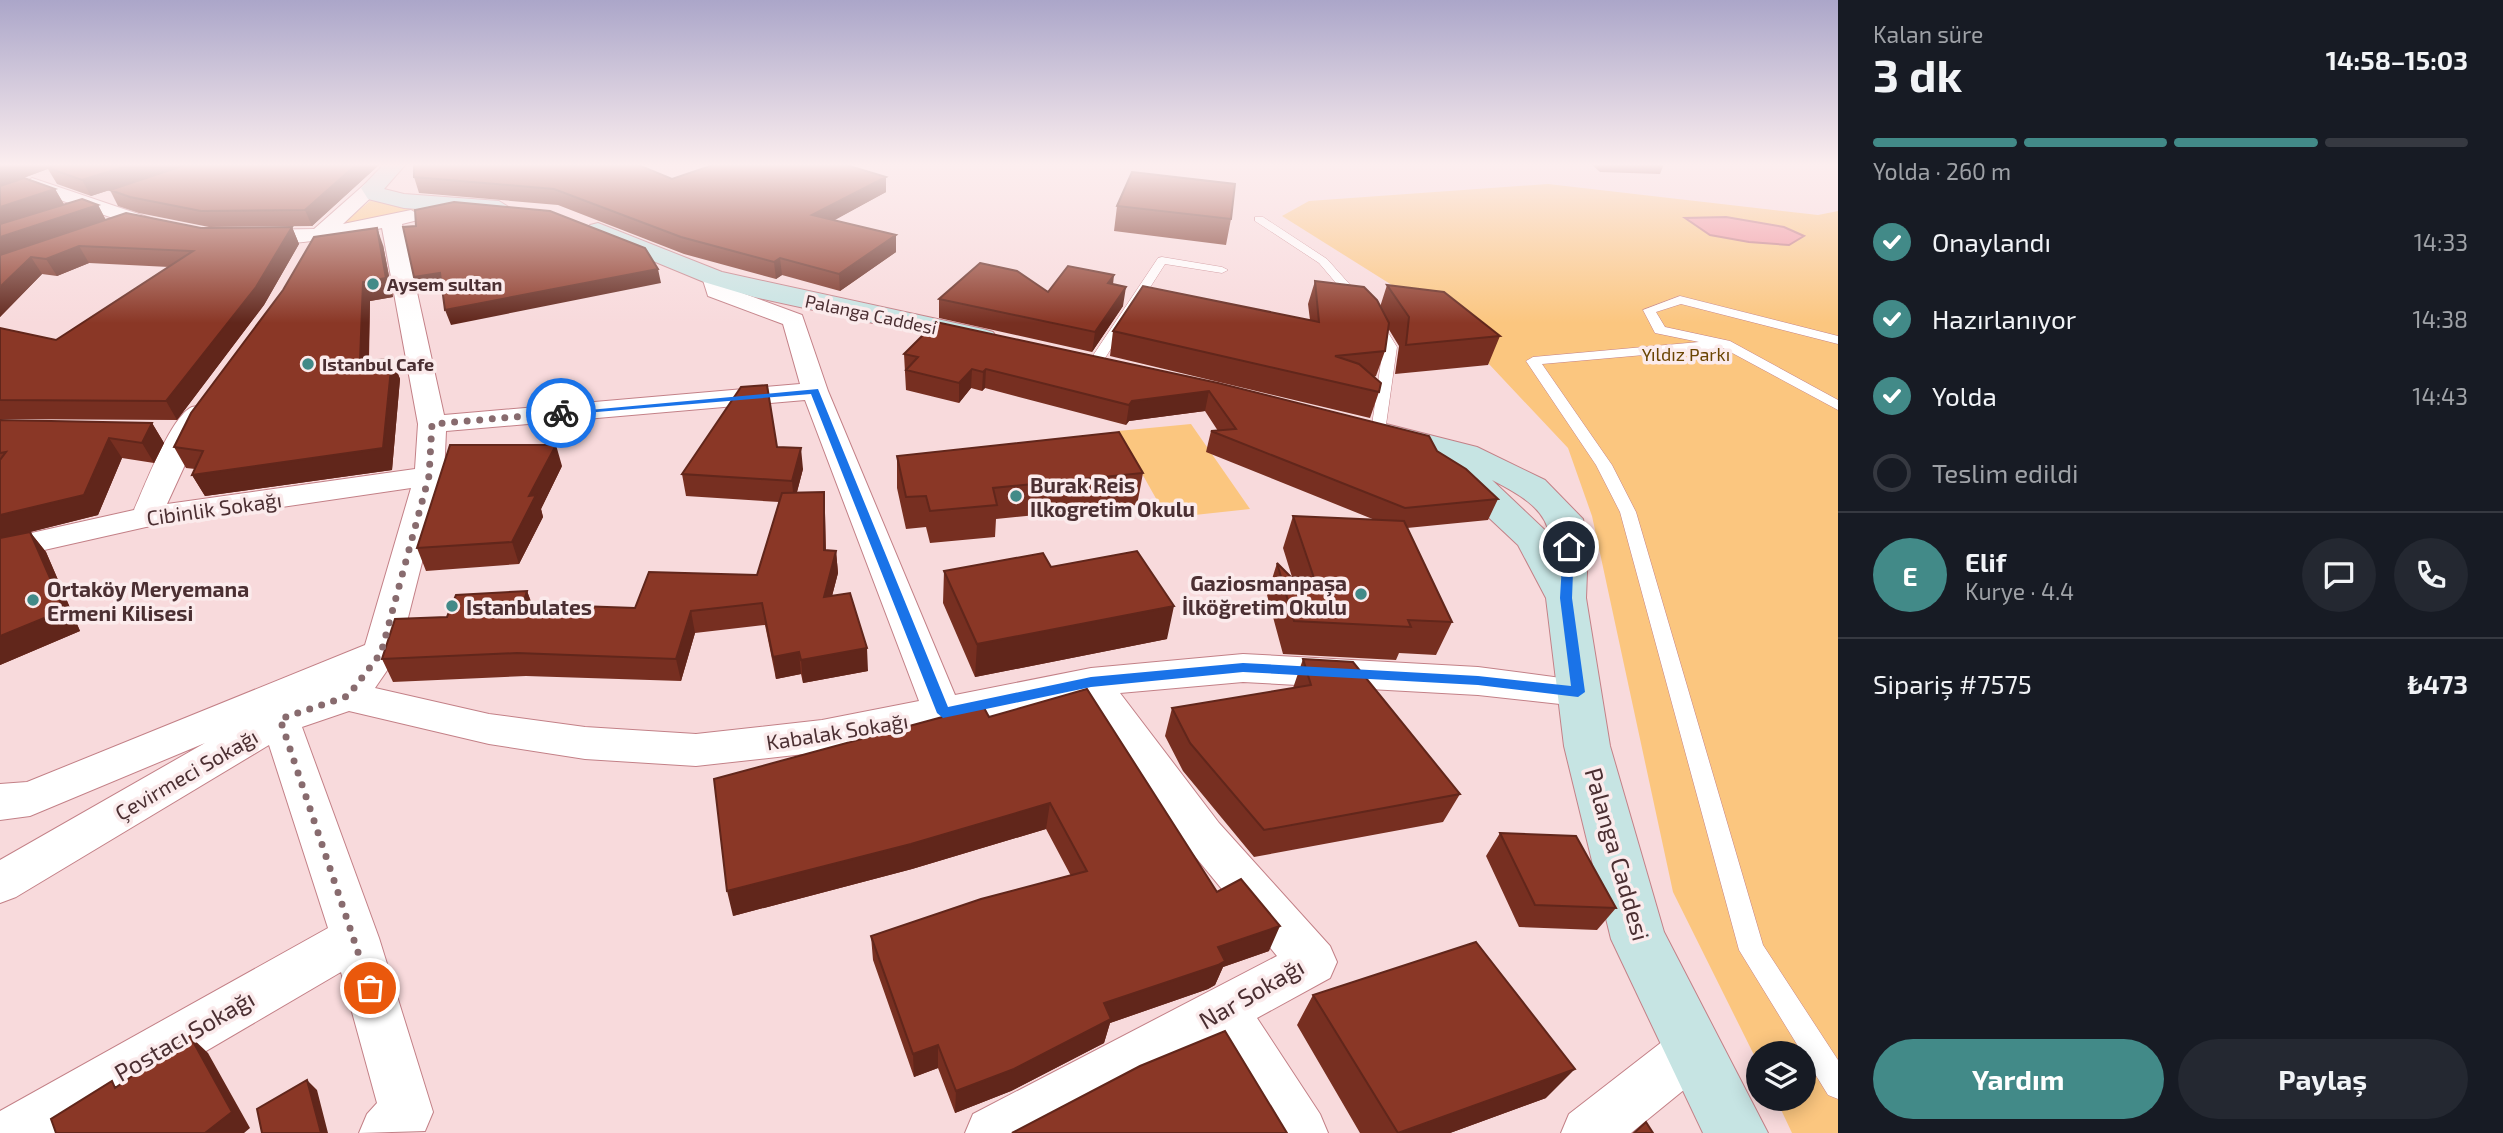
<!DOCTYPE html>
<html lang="tr">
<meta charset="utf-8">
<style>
body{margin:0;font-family:"Exo 2",sans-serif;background:#242831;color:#f1f3f6;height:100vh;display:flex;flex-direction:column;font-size:26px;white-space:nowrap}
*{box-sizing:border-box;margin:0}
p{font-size:23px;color:#9ea1a6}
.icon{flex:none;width:38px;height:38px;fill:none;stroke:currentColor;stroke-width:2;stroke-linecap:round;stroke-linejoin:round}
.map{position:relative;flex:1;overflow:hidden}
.panel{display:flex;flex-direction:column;background:#171b24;width:665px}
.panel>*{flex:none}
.controls{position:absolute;left:1746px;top:1041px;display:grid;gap:14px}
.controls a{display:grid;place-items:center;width:70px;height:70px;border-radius:50%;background:#171b24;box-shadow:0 4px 18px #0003;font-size:35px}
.pin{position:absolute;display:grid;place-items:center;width:60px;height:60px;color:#fff;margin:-30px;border:4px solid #fff;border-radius:50%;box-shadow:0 2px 7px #0007}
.courier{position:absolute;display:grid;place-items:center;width:70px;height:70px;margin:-35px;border:5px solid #1a73e8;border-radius:50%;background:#fff;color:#222;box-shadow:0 2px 9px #0007}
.head em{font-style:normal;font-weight:700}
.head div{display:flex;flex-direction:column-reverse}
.head{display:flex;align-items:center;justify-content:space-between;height:119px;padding:0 35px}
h1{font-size:46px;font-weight:700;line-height:52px}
.bar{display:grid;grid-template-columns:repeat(4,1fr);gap:10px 7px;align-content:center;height:84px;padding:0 35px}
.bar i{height:9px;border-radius:5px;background:#363941}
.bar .selected{background:#428a88}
.bar p{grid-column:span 4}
.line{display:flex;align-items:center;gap:18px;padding:0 35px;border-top:2px solid #363941}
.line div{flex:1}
.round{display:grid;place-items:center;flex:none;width:74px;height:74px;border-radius:37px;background:#242831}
ol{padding:0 35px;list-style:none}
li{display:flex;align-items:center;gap:21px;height:77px}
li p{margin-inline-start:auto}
li .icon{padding:7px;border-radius:50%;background:#428a88;color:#fff;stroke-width:4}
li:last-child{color:#9ea1a6}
li i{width:38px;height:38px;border:4px solid #363941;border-radius:50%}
.button{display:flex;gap:14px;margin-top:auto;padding:14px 35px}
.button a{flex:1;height:80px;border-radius:42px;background:#428a88;color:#fff;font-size:28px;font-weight:700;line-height:80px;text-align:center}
.button a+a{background:#242831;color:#f1f3f6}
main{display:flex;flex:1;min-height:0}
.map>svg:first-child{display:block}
.green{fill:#fbc67f}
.water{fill:#f0909a;stroke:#be737b;stroke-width:2}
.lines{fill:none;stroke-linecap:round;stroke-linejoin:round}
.lane-casing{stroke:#c38087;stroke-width:1}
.street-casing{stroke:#c38087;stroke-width:2}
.secondary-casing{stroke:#c38087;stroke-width:2}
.lane{fill:#fff;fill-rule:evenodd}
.street{fill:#fff;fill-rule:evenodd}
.secondary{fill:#c6e4e3;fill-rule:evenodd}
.wall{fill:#772f21}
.shaded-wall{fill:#61261b}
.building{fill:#8a3726;stroke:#61261b;stroke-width:2}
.route{fill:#1a73e8}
.done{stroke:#886b6e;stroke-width:7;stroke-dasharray:0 12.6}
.poi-dot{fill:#428a88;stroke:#fbebec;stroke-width:2.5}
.labels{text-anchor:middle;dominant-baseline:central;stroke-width:7;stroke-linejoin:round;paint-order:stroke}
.far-poi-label{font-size:18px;font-weight:bold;fill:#4b2f32;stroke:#fbebec;text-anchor:start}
.far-street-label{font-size:18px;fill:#4b2f32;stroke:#fbebec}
.far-park-label{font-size:18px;fill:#6a4402;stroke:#fbebec}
.poi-label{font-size:21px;font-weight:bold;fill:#4b2f32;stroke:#fbebec;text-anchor:start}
.street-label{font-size:21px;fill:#4b2f32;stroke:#fbebec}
.near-street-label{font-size:24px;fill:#4b2f32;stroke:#fbebec}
</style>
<main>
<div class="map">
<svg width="1838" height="1133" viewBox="0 0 1838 1133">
<rect width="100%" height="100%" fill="#f8dadc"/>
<!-- green -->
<path class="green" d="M 1548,184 L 1818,215 L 1838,211 L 1838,1133 L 1792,1133 L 1776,1099 L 1804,1099 L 1804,1054 L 1759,1054 L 1759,1065 L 1673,892 L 1592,516 L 1568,448 L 1488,363 L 1403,292 L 1282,216 L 1309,201 Z
M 370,201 L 435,207 L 339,226 Z
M 1191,424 L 1250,509 L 1167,518 L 1118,431 Z"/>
<!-- water -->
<path class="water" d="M 1726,217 L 1784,227 L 1804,236 L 1789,245 L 1749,242 L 1710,235 L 1685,218 Z"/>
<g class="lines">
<defs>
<path id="lane" d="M 1255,217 L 1263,217 L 1327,259 L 1361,297 L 1361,303 L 1353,303 L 1319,263 L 1255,221 Z
M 1162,257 L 1222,267 L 1228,270 L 1222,273 L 1165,264 L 1100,366 L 1090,366 L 1088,363 L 1158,258 Z
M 1680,296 L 1838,336 L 1838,344 L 1681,304 L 1656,312 L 1665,327 L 1730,341 L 1838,400 L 1838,410 L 1723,348 L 1542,364 L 1612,465 L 1636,512 L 1763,945 L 1838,1060 L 1838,1099 L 1828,1095 L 1739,950 L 1620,512 L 1596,465 L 1526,361 L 1533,357 L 1699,342 L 1655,333 L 1643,310 Z
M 1375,317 L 1379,318 L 1397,347 L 1385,432 L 1378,436 L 1371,432 L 1383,347 L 1369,321 Z"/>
<path id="street" d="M 32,178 L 168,224 L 171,228 L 168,232 L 154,232 L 25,188 L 23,184 Z
M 372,182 L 381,188 L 343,224 L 411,210 L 421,216 L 418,220 L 402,224 L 444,415 L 800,384 L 783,324 L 708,296 L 702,277 L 705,272 L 721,272 L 726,287 L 802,315 L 828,391 L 955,695 L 1091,668 L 1243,654 L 1478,667 L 1591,682 L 1597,692 L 1591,702 L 1578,706 L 1478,695 L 1243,682 L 1120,693 L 1219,823 L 1330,946 L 1337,962 L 1330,978 L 1257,1018 L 1320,1114 L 1328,1133 L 1270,1133 L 1214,1042 L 1047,1133 L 965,1133 L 973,1114 L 1277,956 L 1189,849 L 1082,698 L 822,752 L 696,766 L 585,759 L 489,744 L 349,711 L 302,727 L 379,938 L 433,1112 L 425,1131 L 359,1133 L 367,1114 L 377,1103 L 341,972 L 66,1133 L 0,1133 L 0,1111 L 328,928 L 269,745 L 16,897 L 0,903 L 0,860 L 205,743 L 30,816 L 0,820 L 0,784 L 27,782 L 365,645 L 411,488 L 146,527 L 0,560 L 0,540 L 134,510 C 144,488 171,416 192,407 C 198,405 203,407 209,408 L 213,414 L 200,432 L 167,504 L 415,469 L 418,424 L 382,228 C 359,233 257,256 243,236 L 253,230 L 314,229 L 365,184 ZM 805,400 L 919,701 L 822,720 L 696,734 L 585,727 L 489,714 L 375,688 L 399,653 L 444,476 L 446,431 Z
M 1694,1023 L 1712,1031 L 1720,1049 L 1712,1067 L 1631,1133 L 1561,1133 L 1569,1114 L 1676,1031 Z"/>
<path id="secondary" d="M 384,164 L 406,164 L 384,189 L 404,194 L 499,201 L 510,208 L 499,215 L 404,208 L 368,199 L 361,188 Z
M 598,223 L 722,272 L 983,329 L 993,332 L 997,338 L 993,344 L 983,347 L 754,297 L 704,282 L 590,235 L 586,230 L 590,225 Z
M 1386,424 L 1477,447 L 1545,480 L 1583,519 L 1588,547 L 1586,598 L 1610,746 L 1664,932 L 1768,1133 L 1703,1133 L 1611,939 L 1564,746 L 1546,598 L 1518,545 L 1438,470 L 1443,463 L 1451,461 L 1374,441 L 1370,434 L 1374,427 ZM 1492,480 C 1515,492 1545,507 1549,534 Z"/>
</defs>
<!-- lane casing -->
<use href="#lane" class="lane-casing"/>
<!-- street casing -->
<use href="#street" class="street-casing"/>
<!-- secondary casing -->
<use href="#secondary" class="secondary-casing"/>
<!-- lane -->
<use href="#lane" class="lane"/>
<!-- street -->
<use href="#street" class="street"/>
<!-- secondary -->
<use href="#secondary" class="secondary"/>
</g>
<!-- wall -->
<path class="wall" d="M 0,164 L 380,164 L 312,226 L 209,227 L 139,213 L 118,206 L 110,190 L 91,196 L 57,184 L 48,169 L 23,178 L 55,189 L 64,204 L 98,205 L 106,220 L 201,228 L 292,227 L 299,244 L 264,305 L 177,420 L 0,419 L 0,328 L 56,340 L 169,267 L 89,263 L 57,276 L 42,274 L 0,317 Z
M 1591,164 L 1664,164 L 1660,174 L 1600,172 Z
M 574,166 L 672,179 L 886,177 L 886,192 L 834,220 L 896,235 L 896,252 L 840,291 L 782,275 L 776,279 L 684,254 L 558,205 L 419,193 L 414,177 Z
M 1117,206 L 1231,219 L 1226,245 L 1114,231 Z
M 383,245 L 393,297 L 370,301 L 369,360 L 392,359 L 400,379 L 392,470 L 205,496 L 192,475 L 195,469 L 186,468 L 174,447 Z
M 1315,281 L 1380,307 L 1387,285 L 1500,336 L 1488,365 L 1395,374 L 1399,346 L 1388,328 L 1385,351 L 1376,376 L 1374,377 L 1379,392 L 1370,418 L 1110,356 L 1113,331 L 1310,320 L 1308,304 Z
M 1113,284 L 1123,306 L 1092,352 L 939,318 L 939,299 L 1048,292 Z
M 904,354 L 1218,383 L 1437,451 L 1498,499 L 1488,520 L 1407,528 L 1452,622 L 1436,655 L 1399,653 L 1396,660 L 1283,654 L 1267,595 L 1277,563 L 1291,577 L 1292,577 L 1283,548 L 1293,516 L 1375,520 L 1206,452 L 1211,431 L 1218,431 L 1205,411 L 1129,421 L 1126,425 L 985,388 L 982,391 L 971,388 L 959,403 L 906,390 Z
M 0,420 L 152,423 L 164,443 L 154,463 L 122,458 L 98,515 L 30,532 L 46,552 L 80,631 L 0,665 Z
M 777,447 L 803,469 L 797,492 L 825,513 L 826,550 L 836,551 L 838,573 L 832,596 L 868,671 L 803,683 L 801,674 L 776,679 L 765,625 L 695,633 L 681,681 L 526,676 L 393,682 L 382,659 L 447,617 L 527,591 L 532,604 L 635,608 L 757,575 L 779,502 L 686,496 L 682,474 Z
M 897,456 L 1143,473 L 1137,505 L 996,519 L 995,537 L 930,543 L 926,527 L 906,529 L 897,488 Z
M 562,466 L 541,509 L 543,517 L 519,564 L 426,571 L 417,548 Z
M 1051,567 L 1167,639 L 975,677 L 943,603 L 944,571 Z
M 1303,659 L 1460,794 L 1443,822 L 1254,857 L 1183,771 L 1165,736 L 1172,708 L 1293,688 Z
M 989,717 L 1217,892 L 1269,951 L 1223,967 L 1215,985 L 1208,989 L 1110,1023 L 1104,1043 L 1011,1091 L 955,1113 L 938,1068 L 914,1077 L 873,960 L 871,936 L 1071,876 L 1046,829 L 912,869 L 733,916 Z
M 1500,833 L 1616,908 L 1597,930 L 1519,927 L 1486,856 Z
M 1313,995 L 1546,1098 L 1450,1133 L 1360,1133 L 1297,1025 Z"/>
<!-- shaded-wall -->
<path class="shaded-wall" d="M 11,164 L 60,164 L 0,187 L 0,168 Z
M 133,164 L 188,164 L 91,196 L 82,180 Z
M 357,164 L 380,164 L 312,226 L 305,210 Z
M 886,177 L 886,192 L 813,232 L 812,215 Z
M 55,189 L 64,205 L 0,226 L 0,207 Z
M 98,205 L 106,221 L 0,257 L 0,237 Z
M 292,227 L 299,244 L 264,305 L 177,420 L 166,401 Z
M 377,228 L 383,245 L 393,297 L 370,301 L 368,381 L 360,361 L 363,282 Z
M 896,235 L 896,252 L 840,291 L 839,274 Z
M 79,246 L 89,263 L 57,276 L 46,259 Z
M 31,257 L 42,274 L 0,317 L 0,287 Z
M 780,258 L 782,275 L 776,279 L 774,262 Z
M 658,269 L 661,283 L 451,325 L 445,310 Z
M 440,273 L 445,288 L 420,292 L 414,277 Z
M 1114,275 L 1112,294 L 1108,283 Z
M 1126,287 L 1123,306 L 1092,352 L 1095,332 Z
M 392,359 L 400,379 L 392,470 L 205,496 L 192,475 Z
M 972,369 L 971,388 L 959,403 L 959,383 Z
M 986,369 L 985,388 L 982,391 L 983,372 Z
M 1209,391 L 1205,411 L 1129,421 L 1126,425 L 1129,405 L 1132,401 Z
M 152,423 L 164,443 L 154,463 L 142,443 Z
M 109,438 L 122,458 L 98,515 L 30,532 L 46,552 L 80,631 L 0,665 L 0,515 Z
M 556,445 L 562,466 L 541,509 L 543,517 L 519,564 L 512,542 L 529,496 Z
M 801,448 L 803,469 L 794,503 L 792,481 Z
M 824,492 L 825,513 L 826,572 L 824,550 Z
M 836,551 L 838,573 L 826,619 L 824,597 Z
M 527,591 L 535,614 L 523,604 Z
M 1174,606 L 1167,639 L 975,677 L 977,644 Z
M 691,611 L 695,633 L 681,681 L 676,659 Z
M 867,648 L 868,671 L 803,683 L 801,660 Z
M 799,652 L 801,674 L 776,679 L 773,657 Z
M 1050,803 L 1046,829 L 912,869 L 733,916 L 727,891 Z
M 1280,926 L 1269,951 L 1223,967 L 1215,985 L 1208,989 L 1110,1023 L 1104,1043 L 1011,1091 L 955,1113 L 956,1091 L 1104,1003 L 1218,947 Z
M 190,1036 L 208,1053 L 250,1128 L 244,1133 L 205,1133 Z
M 938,1045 L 938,1068 L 914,1077 L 913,1054 Z
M 1575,1069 L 1546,1098 L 1450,1133 L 1400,1133 Z
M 307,1080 L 317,1090 L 328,1133 L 321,1133 Z"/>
<!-- building -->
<path class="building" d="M 0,164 L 11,164 L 0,168 Z
M 57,164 L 133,164 L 82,180 L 48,168 Z
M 188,164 L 357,164 L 305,210 L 201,211 L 130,197 L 110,190 Z
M 414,164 L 568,164 L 574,166 L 580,164 L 636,164 L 672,179 L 716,164 L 843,164 L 886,177 L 812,215 L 896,235 L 839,274 L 780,258 L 774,262 L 681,237 L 554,189 L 414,177 Z
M 1132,172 L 1235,184 L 1231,219 L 1117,206 Z
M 24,178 L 55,189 L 0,207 L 0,186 Z
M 82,199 L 98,205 L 0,237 L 0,224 Z
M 454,202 L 550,211 L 645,248 L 658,269 L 445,310 L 440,273 L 414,277 L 403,227 L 416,226 L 415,210 Z
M 126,213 L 201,228 L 292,227 L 256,287 L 166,401 L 0,400 L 0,328 L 56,340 L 193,251 L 79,246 L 46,259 L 31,257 L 0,287 L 0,255 Z
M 377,228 L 386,278 L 363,282 L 360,361 L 392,359 L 383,448 L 192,475 L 203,451 L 174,447 L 191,413 L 283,290 L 314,237 Z
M 980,263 L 1017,271 L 1048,292 L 1068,266 L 1114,275 L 1108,283 L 1126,287 L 1095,332 L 939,299 Z
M 1315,281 L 1364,287 L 1377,300 L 1389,323 L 1385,351 L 1335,356 L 1359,364 L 1381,383 L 1379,392 L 1113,331 L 1143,286 L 1319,322 Z
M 1387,285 L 1444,292 L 1500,336 L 1406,345 L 1409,317 Z
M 936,322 L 1218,383 L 1429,436 L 1437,451 L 1466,469 L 1498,499 L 1405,508 L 1211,431 L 1236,429 L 1209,391 L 1132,401 L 1129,405 L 986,369 L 983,372 L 972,369 L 959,383 L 906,370 L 918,357 L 904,354 Z
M 767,385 L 777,447 L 801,448 L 792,481 L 682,474 L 741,387 Z
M 0,420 L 152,423 L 142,443 L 109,438 L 84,495 L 0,515 L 0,460 L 6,452 L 0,453 Z
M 1119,432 L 1143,473 L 993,488 L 997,505 L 930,511 L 926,496 L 906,497 L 897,456 Z
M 450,445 L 556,445 L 529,496 L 536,495 L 512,542 L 417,548 Z
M 824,492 L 824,550 L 836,551 L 824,597 L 850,593 L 867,648 L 801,660 L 799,652 L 773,657 L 762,603 L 691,611 L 676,659 L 517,653 L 382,659 L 395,619 L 447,617 L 456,595 L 527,591 L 523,604 L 635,608 L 649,572 L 757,575 L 782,493 Z
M 1293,516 L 1404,521 L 1452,622 L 1408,620 L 1411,627 L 1294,621 L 1277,563 L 1291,577 L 1314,578 Z
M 30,532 L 64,610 L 0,636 L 0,538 Z
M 1137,551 L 1174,606 L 977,644 L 944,571 L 1043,553 L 1051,567 Z
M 1303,659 L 1353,662 L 1460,794 L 1264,830 L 1190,743 L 1172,708 L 1311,685 Z
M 1087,689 L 1217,892 L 1241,879 L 1280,926 L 1218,947 L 1225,961 L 1218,965 L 1104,1003 L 1111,1019 L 1014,1069 L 956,1091 L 938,1045 L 913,1054 L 871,936 L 981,899 L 1087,871 L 1050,803 L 911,844 L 727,891 L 714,779 L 983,706 L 989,717 Z
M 1500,833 L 1576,836 L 1616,908 L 1535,905 Z
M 1476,942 L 1575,1069 L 1398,1133 L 1313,995 Z
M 1225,1031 L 1287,1133 L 1012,1133 L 1140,1066 Z
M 190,1036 L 232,1112 L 205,1133 L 56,1133 L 51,1119 L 112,1081 L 115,1088 Z
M 307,1080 L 321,1133 L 262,1133 L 257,1109 Z
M 1646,1122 L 1653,1133 L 1634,1133 Z"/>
<!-- sky -->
<linearGradient id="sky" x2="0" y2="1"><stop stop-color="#aba6c9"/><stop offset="0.51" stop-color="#fceeef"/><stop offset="1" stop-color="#fceeef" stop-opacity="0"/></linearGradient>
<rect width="1838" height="323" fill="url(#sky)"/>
<!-- route -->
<path class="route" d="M 818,389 L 948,707 L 1091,677 L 1243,663 L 1478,676 L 1571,686 L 1560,598 L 1563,547 L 1569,544 L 1574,547 L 1572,598 L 1585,692 L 1578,697 L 1478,685 L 1243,672 L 1091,687 L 943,718 L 937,713 L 811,394 L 561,415 L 556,413 Z"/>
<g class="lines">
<!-- done -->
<path class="done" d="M 370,988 L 280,719 L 348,696 L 381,653 L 429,476 L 432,424 L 561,413"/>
</g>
<!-- markers -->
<g class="poi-dot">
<circle cx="373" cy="284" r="7"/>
<circle cx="308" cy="364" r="7"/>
<circle cx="1016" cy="496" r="7"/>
<circle cx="1361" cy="594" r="7"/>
<circle cx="33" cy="600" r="7"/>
<circle cx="452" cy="606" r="7"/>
</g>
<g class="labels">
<!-- far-poi labels -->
<g class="far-poi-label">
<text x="387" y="284">Aysem sultan</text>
<text x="322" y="364">Istanbul Cafe</text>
</g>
<!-- far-street labels -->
<g class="far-street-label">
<text transform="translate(871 314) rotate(12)">Palanga Caddesi</text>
</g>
<!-- far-park labels -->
<g class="far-park-label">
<text x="1686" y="354">Yıldız Parkı</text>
</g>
<!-- poi labels -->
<g class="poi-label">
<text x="1030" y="484">Burak Reis<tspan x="1030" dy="24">Ilkogretim Okulu</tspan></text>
<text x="1347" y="582" text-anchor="end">Gaziosmanpaşa<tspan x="1347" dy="24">İlköğretim Okulu</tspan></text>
<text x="47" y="588">Ortaköy Meryemana<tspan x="47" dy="24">Ermeni Kilisesi</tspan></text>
<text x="466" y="606">Istanbulates</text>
</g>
<!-- street labels -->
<g class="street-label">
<text transform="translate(214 508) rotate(-8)">Cibinlik Sokağı</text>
<text transform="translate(837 731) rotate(-9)">Kabalak Sokağı</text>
<text transform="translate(186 774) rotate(-30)">Çevirmeci Sokağı</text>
</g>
<!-- near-street labels -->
<g class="near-street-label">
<text transform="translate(1618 854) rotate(74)">Palanga Caddesi</text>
<text transform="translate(1251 993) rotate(-30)">Nar Sokağı</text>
<text transform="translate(184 1035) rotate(-30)">Postacı Sokağı</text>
</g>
</g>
</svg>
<div class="controls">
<a><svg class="icon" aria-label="layers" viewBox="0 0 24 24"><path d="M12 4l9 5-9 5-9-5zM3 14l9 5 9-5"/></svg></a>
</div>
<div class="pin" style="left:370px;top:988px;background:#ea580c"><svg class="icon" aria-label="bag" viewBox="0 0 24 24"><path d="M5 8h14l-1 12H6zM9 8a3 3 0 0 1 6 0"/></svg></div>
<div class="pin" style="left:1569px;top:547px;background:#1f2937"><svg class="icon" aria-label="home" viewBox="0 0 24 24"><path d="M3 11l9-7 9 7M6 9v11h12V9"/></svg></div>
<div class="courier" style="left:561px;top:413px"><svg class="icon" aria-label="bike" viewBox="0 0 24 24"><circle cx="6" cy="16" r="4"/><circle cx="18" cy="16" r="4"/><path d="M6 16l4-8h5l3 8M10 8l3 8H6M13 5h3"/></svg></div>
</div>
<section class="panel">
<div class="head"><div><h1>3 dk</h1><p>Kalan süre</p></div><em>14:58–15:03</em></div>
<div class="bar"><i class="selected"></i><i class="selected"></i><i class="selected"></i><i></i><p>Yolda · 260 m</p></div>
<ol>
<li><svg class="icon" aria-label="check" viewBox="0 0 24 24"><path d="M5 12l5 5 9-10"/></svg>Onaylandı<p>14:33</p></li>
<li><svg class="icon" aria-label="check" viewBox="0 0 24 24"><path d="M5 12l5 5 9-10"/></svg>Hazırlanıyor<p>14:38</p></li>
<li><svg class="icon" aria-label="check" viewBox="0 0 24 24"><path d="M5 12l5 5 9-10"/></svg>Yolda<p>14:43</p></li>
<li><i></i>Teslim edildi</li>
</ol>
<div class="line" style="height:126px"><b class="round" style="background:#428a88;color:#fff">E</b><div><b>Elif</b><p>Kurye · 4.4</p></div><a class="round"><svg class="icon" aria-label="chat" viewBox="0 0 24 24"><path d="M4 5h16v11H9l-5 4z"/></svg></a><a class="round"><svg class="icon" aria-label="phone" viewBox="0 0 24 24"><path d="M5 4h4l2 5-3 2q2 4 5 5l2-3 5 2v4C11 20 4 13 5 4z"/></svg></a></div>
<div class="line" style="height:91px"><div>Sipariş #7575</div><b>₺473</b></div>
<div class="button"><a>Yardım</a><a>Paylaş</a></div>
</section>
</main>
